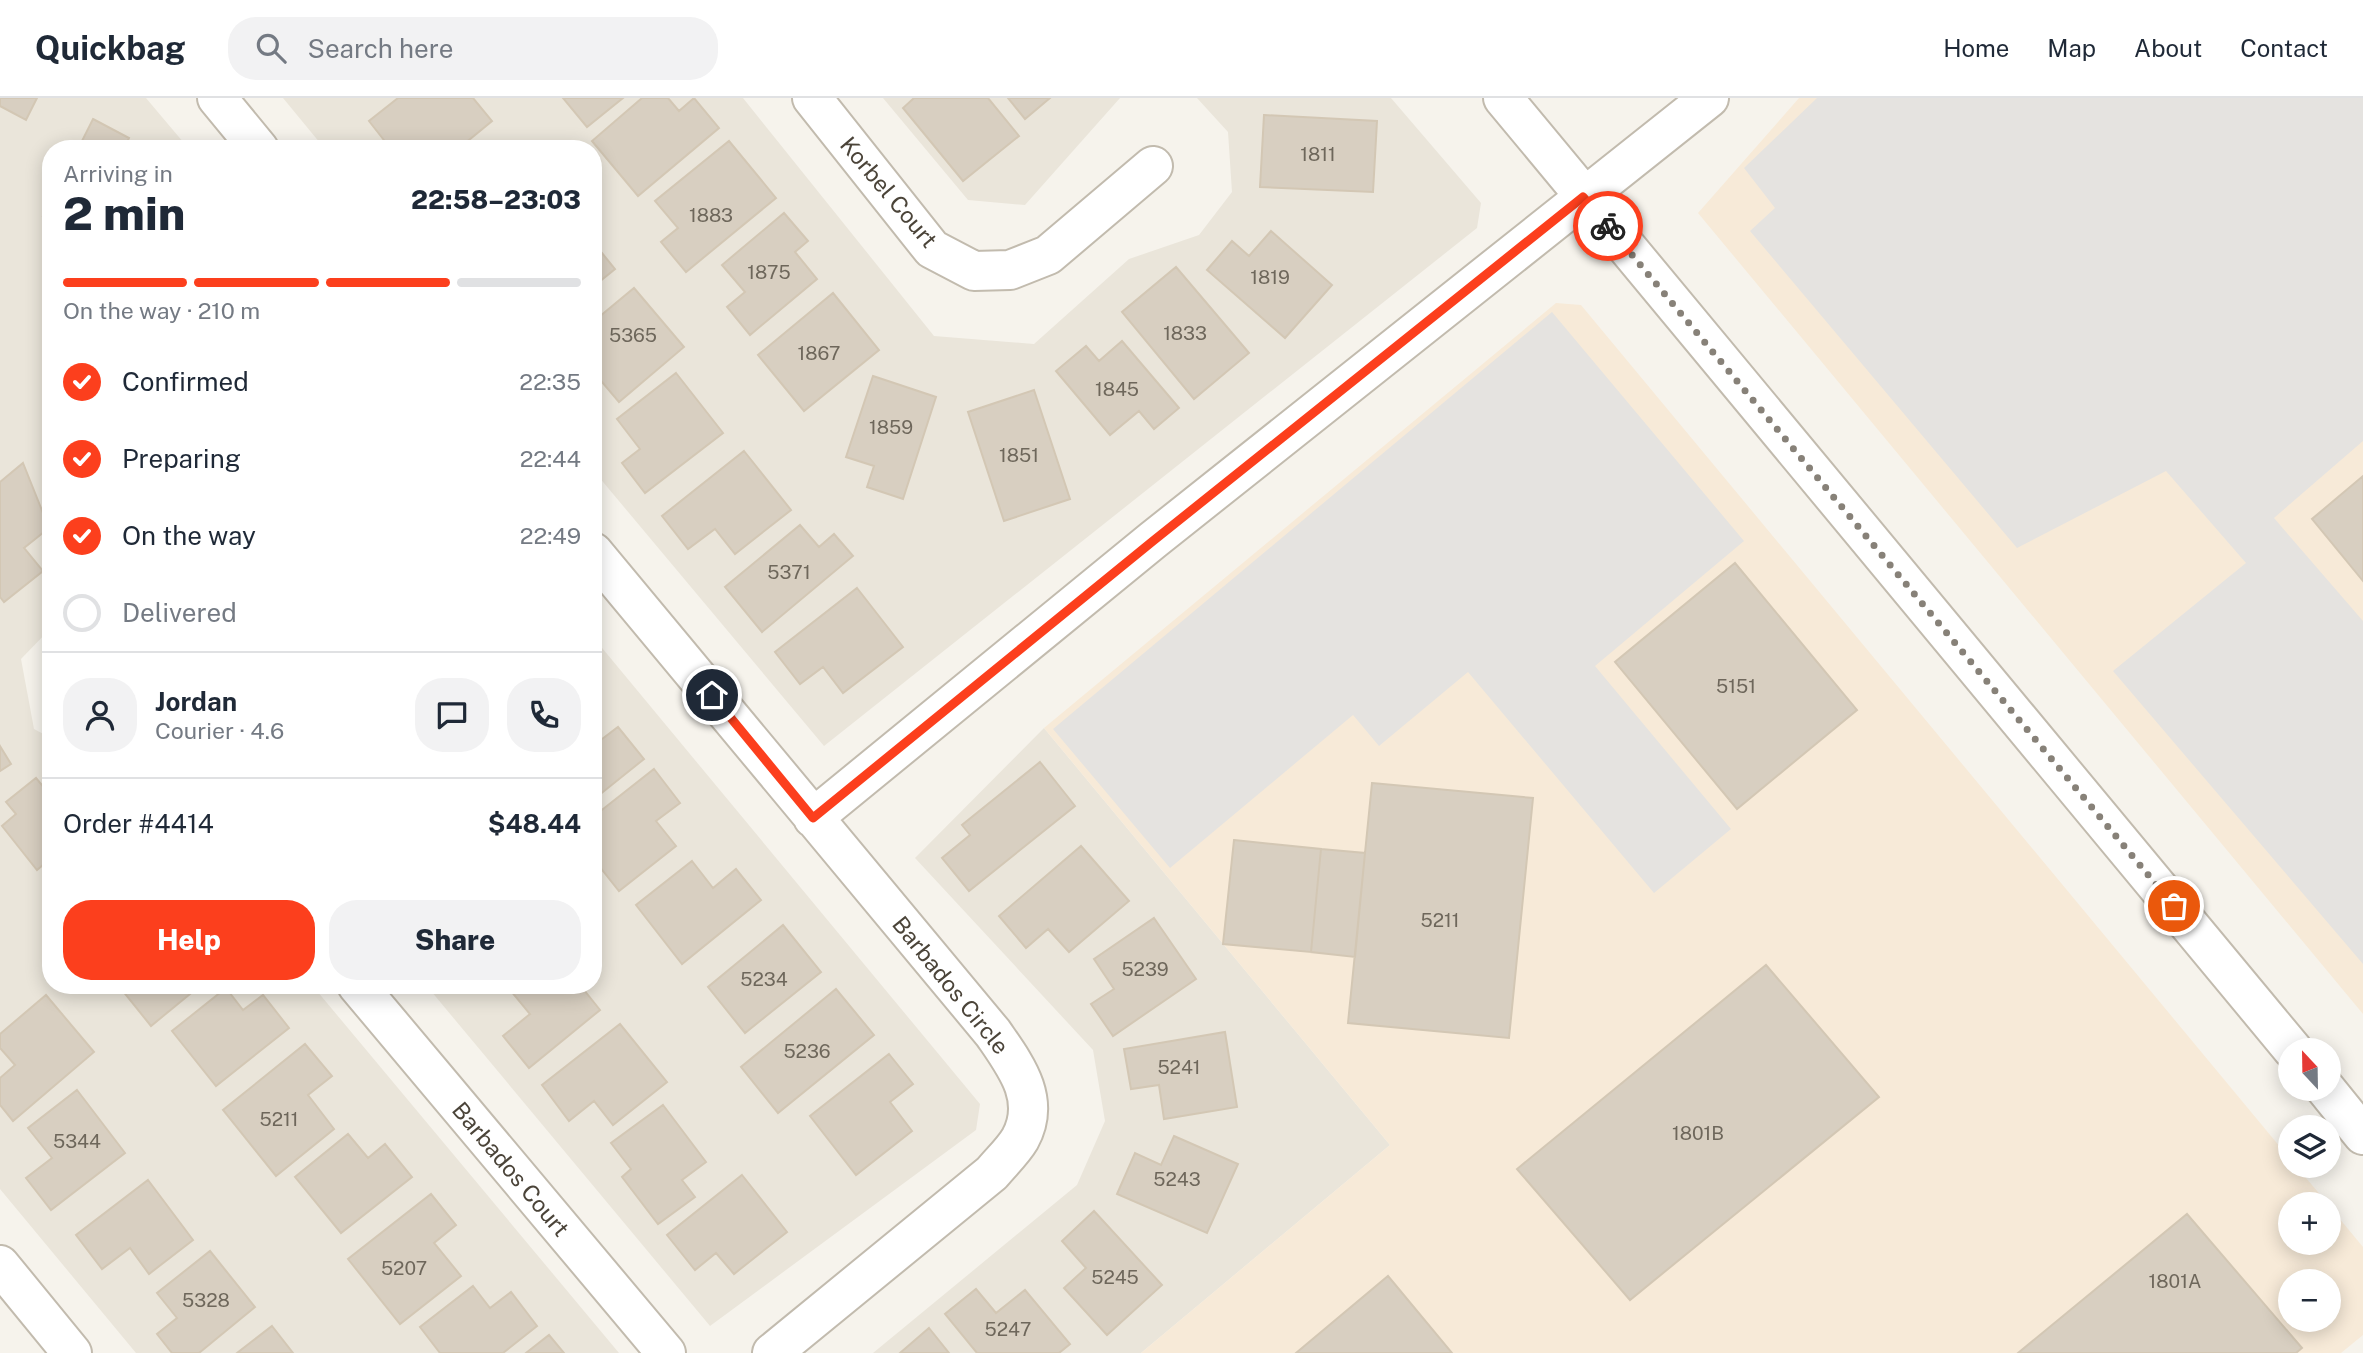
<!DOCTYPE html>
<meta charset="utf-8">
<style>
body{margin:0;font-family:"Public Sans",sans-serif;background:#f2f2f3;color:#1f2937;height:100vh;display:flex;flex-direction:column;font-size:26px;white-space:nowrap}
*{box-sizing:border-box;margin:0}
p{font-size:23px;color:#747a83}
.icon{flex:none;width:38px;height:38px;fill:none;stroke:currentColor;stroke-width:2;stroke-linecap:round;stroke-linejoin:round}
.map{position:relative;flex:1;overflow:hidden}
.side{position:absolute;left:42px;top:42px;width:560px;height:854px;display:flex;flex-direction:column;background:#fff;border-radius:28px;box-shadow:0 4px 18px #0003}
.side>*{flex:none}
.needle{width:46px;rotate:338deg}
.fabs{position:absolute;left:2278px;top:940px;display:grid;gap:14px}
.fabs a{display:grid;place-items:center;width:63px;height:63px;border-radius:50%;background:#fff;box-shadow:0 4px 18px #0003;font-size:35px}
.pin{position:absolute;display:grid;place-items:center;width:60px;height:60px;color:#fff;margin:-30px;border:4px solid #fff;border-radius:50%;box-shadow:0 2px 7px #0007}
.courier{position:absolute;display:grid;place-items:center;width:70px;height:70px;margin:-35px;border:5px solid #fc3f1d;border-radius:50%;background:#fff;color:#222;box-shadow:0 2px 9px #0007}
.summary em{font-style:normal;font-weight:800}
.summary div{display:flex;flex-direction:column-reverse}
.summary{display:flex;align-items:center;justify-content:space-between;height:119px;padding:0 21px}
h1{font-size:46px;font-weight:800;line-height:52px}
.bar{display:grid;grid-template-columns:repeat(4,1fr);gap:10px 7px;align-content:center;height:84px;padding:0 21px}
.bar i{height:9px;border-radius:5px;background:#e0e1e3}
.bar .active{background:#fc3f1d}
.bar p{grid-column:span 4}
.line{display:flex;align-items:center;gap:18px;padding:0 21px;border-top:2px solid #e0e1e3}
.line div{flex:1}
.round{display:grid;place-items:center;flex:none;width:74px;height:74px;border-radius:28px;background:#f2f2f3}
ol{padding:0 21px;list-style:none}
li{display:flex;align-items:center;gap:21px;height:77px}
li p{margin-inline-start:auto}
li .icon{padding:7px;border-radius:50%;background:#fc3f1d;color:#fff;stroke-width:4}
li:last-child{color:#747a83}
li i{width:38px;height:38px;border:4px solid #e0e1e3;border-radius:50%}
.button{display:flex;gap:14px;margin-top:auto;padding:14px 21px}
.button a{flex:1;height:80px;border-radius:28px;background:#fc3f1d;color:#fff;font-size:28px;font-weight:800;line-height:80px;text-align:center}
.button a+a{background:#f2f2f3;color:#1f2937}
header{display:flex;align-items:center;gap:42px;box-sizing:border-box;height:98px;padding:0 35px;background:#fff;border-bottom:2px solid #e0e1e3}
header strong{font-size:33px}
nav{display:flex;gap:38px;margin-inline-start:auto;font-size:24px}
.search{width:490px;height:63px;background:#f2f2f3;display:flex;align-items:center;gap:18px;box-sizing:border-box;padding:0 24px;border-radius:28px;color:#747a83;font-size:26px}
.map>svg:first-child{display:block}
.residential{fill:#eae5da}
.commercial{fill:#f7ead8;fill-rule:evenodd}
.parking{fill:#e5e3e0}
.building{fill:#d8cfc1;stroke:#d3c7b4;stroke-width:2}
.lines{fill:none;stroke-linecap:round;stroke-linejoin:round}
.minor-casing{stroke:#c2bbae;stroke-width:42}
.minor{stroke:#fff;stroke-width:38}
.done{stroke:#878178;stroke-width:7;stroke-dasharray:0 12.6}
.route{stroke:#fc3f1d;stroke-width:9}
.labels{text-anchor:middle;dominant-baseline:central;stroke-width:6;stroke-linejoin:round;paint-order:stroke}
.number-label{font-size:19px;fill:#6e675b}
.street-label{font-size:23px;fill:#4b4439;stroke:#fff}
</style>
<header>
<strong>Quickbag</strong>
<div class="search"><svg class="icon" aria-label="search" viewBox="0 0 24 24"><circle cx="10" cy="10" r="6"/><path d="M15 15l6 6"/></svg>Search here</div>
<nav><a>Home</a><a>Map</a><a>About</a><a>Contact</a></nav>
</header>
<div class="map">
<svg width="2363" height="1255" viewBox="0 0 2363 1255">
<rect width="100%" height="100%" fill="#f6f3ec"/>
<!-- residential -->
<path class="residential" d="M 0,0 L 146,0 L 189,51 L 51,51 L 51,530 L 21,561 L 34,631 L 51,640 L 51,887 L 312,887 L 619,1255 L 136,1255 L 0,1091 Z
M 283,0 L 743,0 L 934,238 L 1034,246 L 1129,161 L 1199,137 L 1232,94 L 1228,34 L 1197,0 L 1391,0 L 1481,105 L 1477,130 L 824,648 L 593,372 L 593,51 L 325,51 Z
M 883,0 L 1120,0 L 1025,107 L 968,102 Z
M 593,539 L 980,1006 L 976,1032 L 710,1228 L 426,887 L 593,887 Z
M 1044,630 L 1390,1047 L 1141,1255 L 873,1255 L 1077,1087 L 1105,1023 L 1093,952 L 915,760 Z"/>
<!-- commercial -->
<path class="commercial" d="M 1799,0 L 2363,0 L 2363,916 L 1698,115 Z
M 1556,205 L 1581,207 L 2291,1062 L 2291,1068 L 2296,1068 L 2328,1106 L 2291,1106 L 2291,1144 L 2329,1144 L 2329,1108 L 2363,1149 L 2363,1237 L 2341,1255 L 1141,1255 L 1390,1047 L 1044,630 ZM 2291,1183 L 2329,1183 L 2329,1222 L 2291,1222 Z"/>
<!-- parking -->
<path class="parking" d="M 1817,0 L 2363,0 L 2363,343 L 2274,420 L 2363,523 L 2363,866 L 2113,573 L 2246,465 L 2166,373 L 2017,450 L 1750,133 L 1775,110 L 1744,70 Z
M 1552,214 L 1744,443 L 1595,568 L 1731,731 L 1654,795 L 1468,574 L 1379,648 L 1353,617 L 1170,770 L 1053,631 Z"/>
<!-- building -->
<path class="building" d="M 0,0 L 37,0 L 26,22 L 0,8 Z
M 398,0 L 473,0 L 492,23 L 458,51 L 391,51 L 369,23 Z
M 563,0 L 623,0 L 587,29 Z
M 642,0 L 668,0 L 679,13 L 694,0 L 719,30 L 638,98 L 592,43 Z
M 914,0 L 988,0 L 1019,38 L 963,83 L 903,10 Z
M 1008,0 L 1050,0 L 1025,21 Z
M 1264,17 L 1377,23 L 1373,94 L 1260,89 Z
M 93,21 L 129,40 L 124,51 L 78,51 Z
M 729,43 L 776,100 L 686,174 L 661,144 L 678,130 L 655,103 Z
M 51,102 L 51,122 L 43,118 Z
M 784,115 L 808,143 L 795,154 L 817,181 L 750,237 L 727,209 L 745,194 L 722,167 Z
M 1271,133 L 1332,187 L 1285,240 L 1207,172 L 1232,143 L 1249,158 Z
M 593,144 L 615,171 L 593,189 Z
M 1176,169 L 1249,255 L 1194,301 L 1122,214 Z
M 634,190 L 684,249 L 619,304 L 597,278 L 593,281 L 593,224 Z
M 833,195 L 879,252 L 804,313 L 758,257 Z
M 1122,243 L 1179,310 L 1154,331 L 1139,313 L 1110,337 L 1056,273 L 1086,248 L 1099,263 Z
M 676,275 L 723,335 L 645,395 L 622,365 L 640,351 L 617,321 Z
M 873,278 L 936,299 L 903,401 L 867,389 L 874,368 L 846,359 Z
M 1034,292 L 1070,401 L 1004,423 L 968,314 Z
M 744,353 L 791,412 L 735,456 L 715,431 L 688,451 L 662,418 Z
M 23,365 L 49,430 L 24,450 L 43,473 L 4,504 L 0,499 L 0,384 Z
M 2363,378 L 2363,483 L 2312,421 Z
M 800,427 L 819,449 L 834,436 L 853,458 L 762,534 L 725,489 Z
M 1735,465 L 1857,612 L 1737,711 L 1615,564 Z
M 857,490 L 903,549 L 843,595 L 823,569 L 800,586 L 775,554 Z
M 618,629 L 644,661 L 593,702 L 593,648 Z
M 0,648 L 11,666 L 0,673 Z
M 1040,664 L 1075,708 L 969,793 L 942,760 L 970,737 L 962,727 Z
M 654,671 L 680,705 L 656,723 L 676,748 L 619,793 L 599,768 L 593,773 L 593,719 Z
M 36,680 L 51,698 L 51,760 L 37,772 L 2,728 L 16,716 L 6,704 Z
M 1372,685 L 1533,700 L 1509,940 L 1348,925 Z
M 1234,742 L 1321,751 L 1311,854 L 1223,846 Z
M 1081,748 L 1129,803 L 1069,854 L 1048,831 L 1026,850 L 999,818 Z
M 1321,751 L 1365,755 L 1355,859 L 1311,854 Z
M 692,763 L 713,790 L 736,771 L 761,802 L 682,866 L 636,807 Z
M 1154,820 L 1196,881 L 1113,938 L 1091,906 L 1114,891 L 1094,861 Z
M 783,827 L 821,874 L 745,935 L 708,889 Z
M 1766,867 L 1879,999 L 1630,1202 L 1517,1071 Z
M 118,887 L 201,887 L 151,928 Z
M 506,887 L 580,887 L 600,912 L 529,970 L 503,938 L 530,916 Z
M 226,890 L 243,912 L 263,897 L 289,930 L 216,988 L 172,933 Z
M 836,891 L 874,937 L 778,1015 L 741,969 Z
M 46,897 L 94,954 L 13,1023 L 0,1007 L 0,980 L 15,967 L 0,950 L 0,936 Z
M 620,926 L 667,984 L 613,1027 L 594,1003 L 569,1023 L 542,987 Z
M 1225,934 L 1237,1009 L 1164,1021 L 1159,987 L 1131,991 L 1124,951 Z
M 305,946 L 332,978 L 308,997 L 334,1031 L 276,1078 L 223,1012 Z
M 889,956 L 913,986 L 890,1004 L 912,1033 L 856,1077 L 810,1018 Z
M 77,992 L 125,1055 L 51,1112 L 26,1080 L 52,1060 L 28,1030 Z
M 663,1007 L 706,1064 L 682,1082 L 695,1099 L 658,1126 L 622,1079 L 631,1071 L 611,1045 Z
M 348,1036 L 368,1060 L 385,1046 L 412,1079 L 341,1135 L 295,1079 Z
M 1174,1038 L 1238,1066 L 1207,1135 L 1117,1096 L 1135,1055 L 1161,1067 Z
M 742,1077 L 787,1134 L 734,1176 L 716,1155 L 695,1172 L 667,1137 Z
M 148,1082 L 193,1142 L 149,1176 L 130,1150 L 102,1171 L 76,1137 Z
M 431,1096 L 456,1127 L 434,1145 L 461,1178 L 400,1226 L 348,1161 Z
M 1094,1113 L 1162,1187 L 1107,1237 L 1064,1190 L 1086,1170 L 1062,1143 Z
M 2187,1116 L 2302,1250 L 2296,1255 L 2018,1255 Z
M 210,1153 L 255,1209 L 199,1255 L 172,1255 L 157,1236 L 177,1220 L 157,1195 Z
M 1388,1178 L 1452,1255 L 1296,1255 Z
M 473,1188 L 490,1210 L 511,1194 L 537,1228 L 503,1255 L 440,1255 L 420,1229 Z
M 976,1191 L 996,1215 L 1025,1192 L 1070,1246 L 1059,1255 L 977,1255 L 945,1216 Z
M 272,1228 L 293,1255 L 237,1255 Z
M 929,1230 L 949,1255 L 900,1255 Z
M 549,1237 L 564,1255 L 526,1255 Z"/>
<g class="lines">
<defs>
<path id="minor" d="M 217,0 L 259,51
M 812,0 L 932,151 L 974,173 L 1010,172 L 1048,157 L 1153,68
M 1503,0 L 2293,952
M 593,454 L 993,935 C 1015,967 1042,1001 1020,1041 C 1013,1053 1001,1064 992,1075 L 772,1255
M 813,720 L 1153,442 L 1709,0
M 357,887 L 666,1255
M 2325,990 L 2363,1037
M 0,1167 L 72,1255"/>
</defs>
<!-- minor casing -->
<use href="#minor" class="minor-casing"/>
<!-- minor -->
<use href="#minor" class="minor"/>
</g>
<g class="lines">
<!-- done -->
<path class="done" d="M 1608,128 L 2174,808"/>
<!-- route -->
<path class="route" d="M 712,597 L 813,720 L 1153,443 L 1583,99 L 1608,128"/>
</g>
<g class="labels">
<!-- number labels -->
<g class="number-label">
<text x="1318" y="56">1811</text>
<text x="711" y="117">1883</text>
<text x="769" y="174">1875</text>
<text x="1270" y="179">1819</text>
<text x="1185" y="235">1833</text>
<text x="633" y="237">5365</text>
<text x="819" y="255">1867</text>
<text x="1117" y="291">1845</text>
<text x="891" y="329">1859</text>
<text x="1019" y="357">1851</text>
<text x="789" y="474">5371</text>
<text x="1736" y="588">5151</text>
<text x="1440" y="822">5211</text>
<text x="1145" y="871">5239</text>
<text x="764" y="881">5234</text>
<text x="807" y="953">5236</text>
<text x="1179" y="969">5241</text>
<text x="279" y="1021">5211</text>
<text x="1698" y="1035">1801B</text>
<text x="77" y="1043">5344</text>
<text x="1177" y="1081">5243</text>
<text x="404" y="1170">5207</text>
<text x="1115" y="1179">5245</text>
<text x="2175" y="1183">1801A</text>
<text x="206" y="1202">5328</text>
<text x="1008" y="1231">5247</text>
</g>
<!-- street labels -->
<g class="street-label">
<text transform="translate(889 94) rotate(50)">Korbel Court</text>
<text transform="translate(951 887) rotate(51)">Barbados Circle</text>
<text transform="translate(511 1071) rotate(50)">Barbados Court</text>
</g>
</g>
</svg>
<div class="fabs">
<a><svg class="needle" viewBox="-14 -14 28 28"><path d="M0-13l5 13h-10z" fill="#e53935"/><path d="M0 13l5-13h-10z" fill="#747a83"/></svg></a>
<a><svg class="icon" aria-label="layers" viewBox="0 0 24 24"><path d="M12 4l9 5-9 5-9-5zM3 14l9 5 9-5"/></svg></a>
<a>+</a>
<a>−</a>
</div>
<div class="pin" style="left:2174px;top:808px;background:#ea580c"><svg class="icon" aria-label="bag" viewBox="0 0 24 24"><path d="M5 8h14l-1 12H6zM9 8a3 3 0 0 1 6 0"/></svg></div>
<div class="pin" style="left:712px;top:597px;background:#1f2937"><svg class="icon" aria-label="home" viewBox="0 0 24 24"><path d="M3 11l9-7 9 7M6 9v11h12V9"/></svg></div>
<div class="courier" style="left:1608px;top:128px"><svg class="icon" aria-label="bike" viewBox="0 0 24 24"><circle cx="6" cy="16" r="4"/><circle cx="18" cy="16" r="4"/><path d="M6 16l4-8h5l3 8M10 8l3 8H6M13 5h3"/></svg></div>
<section class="side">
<div class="summary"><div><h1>2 min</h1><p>Arriving in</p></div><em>22:58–23:03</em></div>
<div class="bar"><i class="active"></i><i class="active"></i><i class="active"></i><i></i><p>On the way · 210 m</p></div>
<ol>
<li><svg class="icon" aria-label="check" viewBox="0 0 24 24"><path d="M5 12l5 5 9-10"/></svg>Confirmed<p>22:35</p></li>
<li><svg class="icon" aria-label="check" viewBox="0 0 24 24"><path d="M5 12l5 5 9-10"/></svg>Preparing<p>22:44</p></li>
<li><svg class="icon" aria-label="check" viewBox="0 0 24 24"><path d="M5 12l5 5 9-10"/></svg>On the way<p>22:49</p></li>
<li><i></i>Delivered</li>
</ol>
<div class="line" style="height:126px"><a class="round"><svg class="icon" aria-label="person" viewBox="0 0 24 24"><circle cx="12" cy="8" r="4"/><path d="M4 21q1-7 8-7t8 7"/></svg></a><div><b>Jordan</b><p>Courier · 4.6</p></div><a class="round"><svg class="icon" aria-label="chat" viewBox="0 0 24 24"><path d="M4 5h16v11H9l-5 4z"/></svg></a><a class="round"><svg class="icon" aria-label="phone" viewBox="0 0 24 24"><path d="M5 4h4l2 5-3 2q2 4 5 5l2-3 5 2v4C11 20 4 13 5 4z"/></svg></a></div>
<div class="line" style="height:91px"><div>Order #4414</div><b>$48.44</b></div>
<div class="button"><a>Help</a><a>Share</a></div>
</section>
</div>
